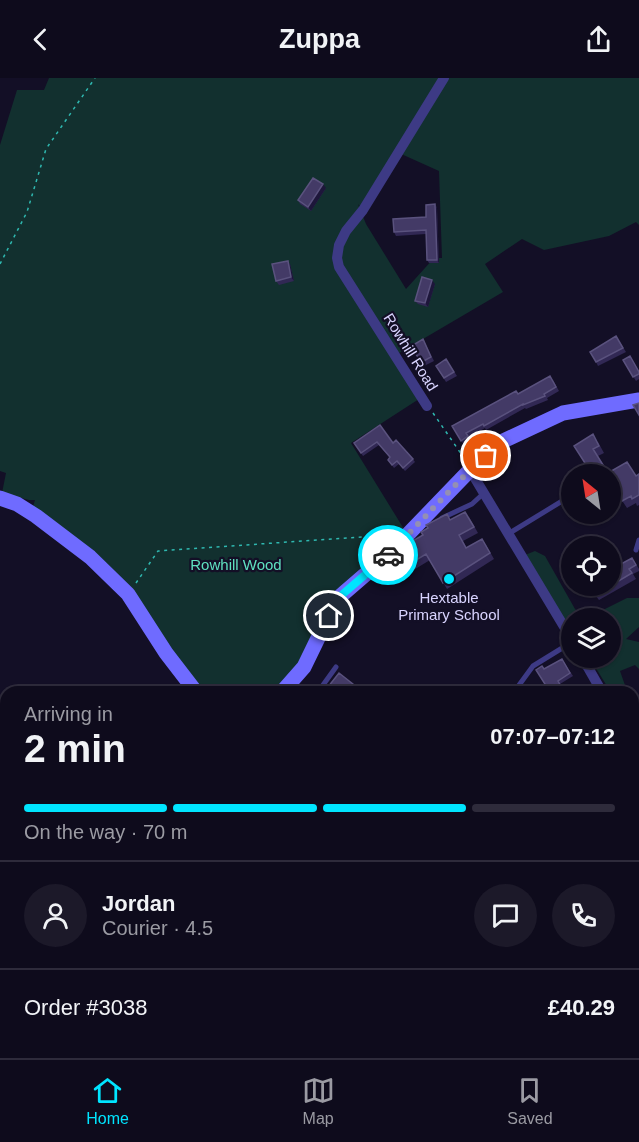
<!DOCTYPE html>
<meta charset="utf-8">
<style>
body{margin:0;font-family:Arial,sans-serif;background:#1c1929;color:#f1f3f6;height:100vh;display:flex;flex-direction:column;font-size:22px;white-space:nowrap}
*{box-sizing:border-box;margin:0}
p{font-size:20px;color:#9b9ba3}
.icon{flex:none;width:33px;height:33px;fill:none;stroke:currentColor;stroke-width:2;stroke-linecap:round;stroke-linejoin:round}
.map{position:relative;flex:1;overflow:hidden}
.drawer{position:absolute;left:0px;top:608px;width:639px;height:374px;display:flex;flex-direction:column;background:#0e0b1c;border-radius:18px 18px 0 0;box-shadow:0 2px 4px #0004,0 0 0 2px #2e2b3b}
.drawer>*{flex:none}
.needle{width:39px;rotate:330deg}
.tools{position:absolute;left:561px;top:386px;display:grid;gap:12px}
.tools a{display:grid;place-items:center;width:60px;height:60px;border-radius:50%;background:#0e0b1c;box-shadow:0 2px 4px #0004,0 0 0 2px #2e2b3b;font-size:30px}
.pin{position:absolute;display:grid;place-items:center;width:51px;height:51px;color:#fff;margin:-26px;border:3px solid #fff;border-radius:50%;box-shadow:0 2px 6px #0007}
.courier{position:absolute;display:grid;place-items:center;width:60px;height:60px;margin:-30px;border:4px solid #00e5ff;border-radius:50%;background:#fff;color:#222;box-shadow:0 2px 8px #0007}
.head em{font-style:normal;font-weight:700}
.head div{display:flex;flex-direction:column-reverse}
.head{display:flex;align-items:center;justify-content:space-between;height:102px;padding:0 24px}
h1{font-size:39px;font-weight:700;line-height:45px}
.bar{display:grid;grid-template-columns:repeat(4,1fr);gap:9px 6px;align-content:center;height:72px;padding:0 24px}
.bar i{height:8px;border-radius:4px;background:#2e2b3b}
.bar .active{background:#00e5ff}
.bar p{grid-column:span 4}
.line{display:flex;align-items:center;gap:15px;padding:0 24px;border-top:2px solid #2e2b3b}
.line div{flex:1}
.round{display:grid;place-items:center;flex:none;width:63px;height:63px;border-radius:32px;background:#1c1929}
header{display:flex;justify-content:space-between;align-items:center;height:78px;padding:0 24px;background:#0e0b1c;font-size:27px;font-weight:700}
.tabs{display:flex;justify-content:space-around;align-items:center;height:84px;border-top:2px solid #2e2b3b;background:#0e0b1c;font-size:16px;color:#9b9ba3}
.tabs a{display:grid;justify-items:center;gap:3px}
.tabs .active{color:#00e5ff}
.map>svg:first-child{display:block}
.green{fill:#12302f;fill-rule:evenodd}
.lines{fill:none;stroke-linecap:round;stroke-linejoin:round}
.path{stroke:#2fb8b0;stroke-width:1.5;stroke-dasharray:3 4.5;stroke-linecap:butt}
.lane{stroke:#3d3a85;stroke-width:5}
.street{stroke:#3d3a85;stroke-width:10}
.secondary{stroke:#6f6bff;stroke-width:15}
.wall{fill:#312854}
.shaded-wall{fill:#1d163a}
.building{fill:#433a66;stroke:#5a527e;stroke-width:1.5}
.done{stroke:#948fb3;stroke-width:6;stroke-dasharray:0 10.8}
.route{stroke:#00e5ff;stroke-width:8}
.poi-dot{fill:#00e5ff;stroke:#130f26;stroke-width:2}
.labels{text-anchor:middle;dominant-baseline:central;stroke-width:4.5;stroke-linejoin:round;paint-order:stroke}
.street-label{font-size:15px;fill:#d9d4ff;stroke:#130f26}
.park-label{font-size:15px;fill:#5fe0c0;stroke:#130f26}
.poi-label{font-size:15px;fill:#d9d4ff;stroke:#130f26}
</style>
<header><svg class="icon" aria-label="back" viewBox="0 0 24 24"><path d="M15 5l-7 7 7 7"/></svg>Zuppa<svg class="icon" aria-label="share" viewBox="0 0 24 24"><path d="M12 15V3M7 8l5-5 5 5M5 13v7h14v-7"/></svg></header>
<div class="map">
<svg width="639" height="980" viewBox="0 0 639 980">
<rect width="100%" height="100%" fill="#130f26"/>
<!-- green -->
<path class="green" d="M 49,0 L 639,0 L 639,147 L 636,144 L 609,158 L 544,172 L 522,161 L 485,186 L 503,214 L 394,278 L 419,321 L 351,365 L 407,456 L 337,521 L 281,614 L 197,613 L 129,515 L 32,432 L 35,422 L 29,422 L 2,415 L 6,395 L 0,393 L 0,67 L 17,12 L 44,12 ZM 399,75 L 439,93 L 442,180 L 434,180 L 406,211 L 366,146 L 358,126 L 363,132 Z
M 535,473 L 545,478 L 575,531 L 584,540 L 572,540 L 571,552 L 525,477 Z
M 627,520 L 639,520 L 639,549 L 626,561 L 639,564 L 639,591 L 635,587 L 620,593 L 627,613 L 610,613 L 589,579 L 610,579 L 610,540 L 587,540 Z"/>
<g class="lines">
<!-- path -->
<path class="path" d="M 0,186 L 27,134 L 46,71 L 95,0
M 433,335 L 464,380
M 136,505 L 158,473 L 390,457"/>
<!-- lane -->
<path class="lane" d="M 442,440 L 472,426 L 484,415
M 508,456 L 572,417
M 636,472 L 639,462
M 318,614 L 336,589
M 514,614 L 533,588 L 572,564"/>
<!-- street -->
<path class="street" d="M 427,328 L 339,189 L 337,180 L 339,167 L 346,153 L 363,132 L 444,0
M 470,392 L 572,562
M 582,579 L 602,614
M 633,664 L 639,673
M 413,975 L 423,980
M 36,978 L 37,980
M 143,980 L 147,975
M 250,980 L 254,975"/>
<!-- secondary -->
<path class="secondary" d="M 0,420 L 17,426 L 36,438 L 90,479 L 128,516 L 166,575 L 196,614
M 282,614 L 304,589 L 337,521 L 389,476 L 470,392 L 503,363 L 563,335 L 639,322
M 633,871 L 639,871"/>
</g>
<!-- wall -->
<path class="wall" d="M 326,110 L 311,133 L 300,126 L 298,122 Z
M 435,126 L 437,130 L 439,185 L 429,185 L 427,182 L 426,156 L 396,158 L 394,154 L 426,139 Z
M 290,186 L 294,203 L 279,207 L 276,203 Z
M 435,206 L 428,229 L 418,226 L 415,223 Z
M 616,258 L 626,274 L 598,288 L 596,284 Z
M 423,261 L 434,283 L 424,288 L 410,269 Z
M 446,281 L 457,298 L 446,304 L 436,288 Z
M 623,282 L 639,293 L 639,301 L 636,303 Z
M 553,302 L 559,313 L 547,320 L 548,322 L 526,331 L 525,330 L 486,352 L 485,350 L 469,359 L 471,362 L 464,367 L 452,348 L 518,316 Z
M 380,347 L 393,365 L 413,381 L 415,384 L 405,393 L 399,386 L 394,390 L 388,382 L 390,380 L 379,367 L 363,378 L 354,365 Z
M 598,364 L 604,375 L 598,378 L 608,395 L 636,398 L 639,396 L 639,427 L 637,428 L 636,425 L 627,430 L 619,418 L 610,423 L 610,396 L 592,396 L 574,368 Z
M 469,439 L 478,455 L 463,463 L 467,470 L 486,467 L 494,481 L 447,511 L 430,482 L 412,493 L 408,487 L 451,442 Z
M 632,480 L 639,491 L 639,493 L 633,496 L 636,501 L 599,522 L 595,517 Z
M 562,581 L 573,598 L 560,606 L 544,591 Z
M 633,689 L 639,701 L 639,731 L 637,733 L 633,727 Z
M 639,847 L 639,860 L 633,860 L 633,848 Z
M 61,975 L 89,975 L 96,980 L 76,980 L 75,979 L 74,980 L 69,980 Z
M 481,975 L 513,975 L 525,978 L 526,980 L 490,980 Z"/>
<!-- shaded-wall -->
<path class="shaded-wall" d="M 323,106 L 326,110 L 311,133 L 308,129 Z
M 435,126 L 437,130 L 439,185 L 437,182 Z
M 288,183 L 290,186 L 294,203 L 291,199 Z
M 432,202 L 435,206 L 428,229 L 425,225 Z
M 10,975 L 14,975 L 12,980 L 9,980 Z
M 72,975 L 77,975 L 73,976 L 75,979 L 74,980 L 71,980 L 70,978 Z
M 284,975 L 288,975 L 286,980 L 281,980 Z"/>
<!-- building -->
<path class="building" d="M 313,100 L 323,106 L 308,129 L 298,122 Z
M 435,126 L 437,182 L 427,182 L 426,152 L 394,154 L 393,141 L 426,139 L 426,127 Z
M 288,183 L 291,199 L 276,203 L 272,186 Z
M 422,199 L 432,202 L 425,225 L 415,223 Z
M 616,258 L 623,270 L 596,284 L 590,274 Z
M 423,261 L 431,279 L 422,284 L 410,269 Z
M 630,278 L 639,294 L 639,296 L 633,299 L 623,282 Z
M 446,281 L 454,294 L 444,300 L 436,288 Z
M 550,298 L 556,309 L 544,316 L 545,318 L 523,327 L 523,326 L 484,348 L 483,346 L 466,355 L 468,358 L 461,363 L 452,348 L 516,313 L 518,316 Z
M 639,325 L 639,337 L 633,327 Z
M 380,347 L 393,365 L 396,362 L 413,381 L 403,390 L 397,383 L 392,387 L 388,382 L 390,379 L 377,364 L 361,375 L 354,365 Z
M 593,356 L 599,368 L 593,371 L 608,395 L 627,384 L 636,398 L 639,396 L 639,417 L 632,421 L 631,418 L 622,423 L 615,410 L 610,413 L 610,396 L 592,396 L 574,368 Z
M 465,434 L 474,449 L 459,457 L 466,470 L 482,461 L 490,475 L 443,505 L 426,476 L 408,487 L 399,471 L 423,457 L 421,454 L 428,450 L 426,447 L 447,436 L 450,442 Z
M 632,480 L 636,487 L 629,491 L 632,495 L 595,517 L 589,507 L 610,507 L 610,492 Z
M 562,581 L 570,595 L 558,603 L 564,614 L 550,614 L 536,592 L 542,588 L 544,591 Z
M 339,595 L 363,614 L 324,614 Z
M 633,691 L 639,702 L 639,726 L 634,729 L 633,727 Z
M 639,742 L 639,752 L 638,753 L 634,746 Z
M 639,847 L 639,855 L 633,856 L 633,848 Z
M 633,900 L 638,903 L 639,901 L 639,919 L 633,916 Z
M 0,939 L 6,942 L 3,948 L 0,947 Z
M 3,957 L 6,958 L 6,975 L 10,975 L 9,980 L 0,980 L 0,966 Z
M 639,971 L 639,980 L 634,980 Z
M 65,975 L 72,975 L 70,978 Z
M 74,975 L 89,975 L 95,979 L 79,980 L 73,976 Z
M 160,975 L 184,975 L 190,978 L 189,980 L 158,980 Z
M 269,975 L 284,975 L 281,980 L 266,980 Z
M 358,975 L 361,975 L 366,978 L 365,980 L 355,980 Z
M 370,975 L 386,975 L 392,978 L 390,980 L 369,980 L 368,979 Z
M 485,975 L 513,975 L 515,976 L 515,975 L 520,975 L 525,978 L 523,980 L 495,980 Z"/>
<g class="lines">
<!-- done -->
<path class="done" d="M 388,477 L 470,392 L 486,378"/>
<!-- route -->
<path class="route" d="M 329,538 L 337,521 L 388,477"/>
</g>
<!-- markers -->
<circle class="poi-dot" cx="449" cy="501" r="6"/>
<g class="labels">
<!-- street labels -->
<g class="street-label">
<text transform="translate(411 274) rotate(58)">Rowhill Road</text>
</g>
<!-- park labels -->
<g class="park-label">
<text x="236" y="486">Rowhill Wood</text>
</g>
<!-- poi labels -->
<g class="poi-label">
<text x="449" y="519">Hextable<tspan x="449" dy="17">Primary School</tspan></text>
</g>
</g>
</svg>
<div class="tools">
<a><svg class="needle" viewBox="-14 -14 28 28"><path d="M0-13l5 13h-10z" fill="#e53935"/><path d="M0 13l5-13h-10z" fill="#9b9ba3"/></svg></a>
<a><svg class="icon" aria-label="locate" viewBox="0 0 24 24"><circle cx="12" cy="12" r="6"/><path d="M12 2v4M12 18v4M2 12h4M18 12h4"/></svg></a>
<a><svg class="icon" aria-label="layers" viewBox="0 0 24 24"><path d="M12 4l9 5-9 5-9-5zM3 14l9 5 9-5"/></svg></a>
</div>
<div class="pin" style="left:486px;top:378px;background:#ea580c"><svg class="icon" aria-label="bag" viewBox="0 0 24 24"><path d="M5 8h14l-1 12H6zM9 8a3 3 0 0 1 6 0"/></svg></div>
<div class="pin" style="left:329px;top:538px;background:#1f2937"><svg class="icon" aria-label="home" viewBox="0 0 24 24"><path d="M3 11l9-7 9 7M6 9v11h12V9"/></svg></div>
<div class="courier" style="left:388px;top:477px"><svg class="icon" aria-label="car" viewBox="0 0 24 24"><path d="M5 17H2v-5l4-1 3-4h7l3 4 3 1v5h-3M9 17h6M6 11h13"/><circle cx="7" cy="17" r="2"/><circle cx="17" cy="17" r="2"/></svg></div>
<section class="drawer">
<div class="head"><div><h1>2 min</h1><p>Arriving in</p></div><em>07:07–07:12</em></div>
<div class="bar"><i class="active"></i><i class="active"></i><i class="active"></i><i></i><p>On the way · 70 m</p></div>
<div class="line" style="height:108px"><a class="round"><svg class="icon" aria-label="person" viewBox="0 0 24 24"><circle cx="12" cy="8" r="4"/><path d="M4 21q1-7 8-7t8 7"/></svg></a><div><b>Jordan</b><p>Courier · 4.5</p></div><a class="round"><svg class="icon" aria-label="chat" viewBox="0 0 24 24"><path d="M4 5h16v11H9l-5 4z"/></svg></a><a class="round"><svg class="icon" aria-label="phone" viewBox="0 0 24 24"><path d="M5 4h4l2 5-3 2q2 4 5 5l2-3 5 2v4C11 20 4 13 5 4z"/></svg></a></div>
<div class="line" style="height:78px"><div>Order #3038</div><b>£40.29</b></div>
</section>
</div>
<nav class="tabs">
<a class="active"><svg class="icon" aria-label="home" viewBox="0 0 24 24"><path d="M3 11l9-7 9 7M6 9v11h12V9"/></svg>Home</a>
<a><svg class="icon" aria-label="map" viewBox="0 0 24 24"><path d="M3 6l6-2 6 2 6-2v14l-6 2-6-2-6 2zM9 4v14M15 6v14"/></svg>Map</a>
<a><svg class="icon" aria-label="saved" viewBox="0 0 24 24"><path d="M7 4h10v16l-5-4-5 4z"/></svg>Saved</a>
</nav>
